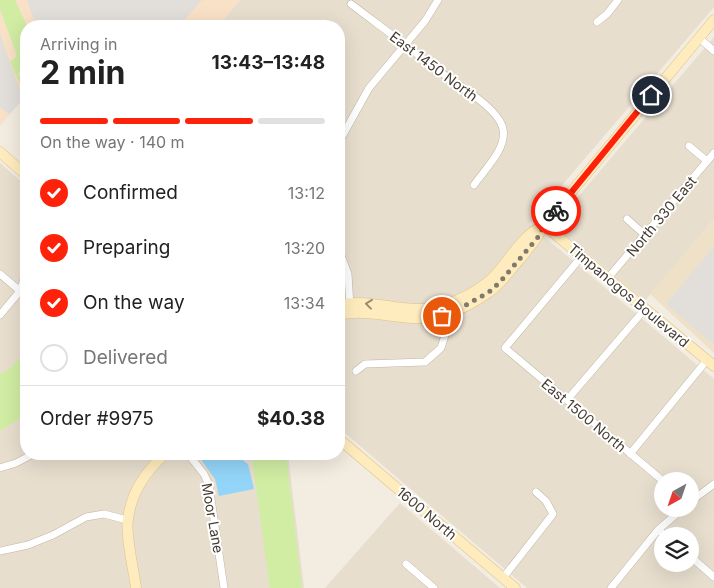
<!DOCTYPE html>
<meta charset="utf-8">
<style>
body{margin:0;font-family:Inter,sans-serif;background:#f6f6f6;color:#222;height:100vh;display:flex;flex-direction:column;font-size:19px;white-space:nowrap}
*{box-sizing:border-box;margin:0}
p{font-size:16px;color:#767676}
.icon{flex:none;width:28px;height:28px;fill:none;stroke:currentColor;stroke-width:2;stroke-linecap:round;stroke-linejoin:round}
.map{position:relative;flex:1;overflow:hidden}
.sheet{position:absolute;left:20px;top:20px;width:325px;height:440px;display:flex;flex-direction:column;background:#fff;border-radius:20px;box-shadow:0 5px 20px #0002}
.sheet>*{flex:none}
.needle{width:32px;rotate:220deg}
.fabs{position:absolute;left:654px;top:472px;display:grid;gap:10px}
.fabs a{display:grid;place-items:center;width:45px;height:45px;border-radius:50%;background:#fff;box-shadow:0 5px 20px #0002;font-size:25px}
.pin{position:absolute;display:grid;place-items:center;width:42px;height:42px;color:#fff;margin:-21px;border:2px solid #fff;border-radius:50%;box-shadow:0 1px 5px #0007}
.courier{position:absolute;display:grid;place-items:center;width:50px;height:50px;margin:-25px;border:4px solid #ff220b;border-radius:50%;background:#fff;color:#222;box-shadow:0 1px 6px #0007}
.summary em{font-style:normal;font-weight:700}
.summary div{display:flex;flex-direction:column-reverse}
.summary{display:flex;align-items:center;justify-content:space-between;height:85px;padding:0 20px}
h1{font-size:32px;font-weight:700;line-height:38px}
.bar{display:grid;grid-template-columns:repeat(4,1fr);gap:8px 5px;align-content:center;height:60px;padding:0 20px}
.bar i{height:6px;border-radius:4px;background:#e0e0e0}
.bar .selected{background:#ff220b}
.bar p{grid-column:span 4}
.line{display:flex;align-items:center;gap:12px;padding:0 20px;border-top:1px solid #e0e0e0}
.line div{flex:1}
ol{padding:0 20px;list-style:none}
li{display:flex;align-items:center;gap:15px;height:55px}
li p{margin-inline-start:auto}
li .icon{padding:5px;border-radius:50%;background:#ff220b;color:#fff;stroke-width:4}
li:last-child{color:#767676}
li i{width:28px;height:28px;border:2px solid #e0e0e0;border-radius:50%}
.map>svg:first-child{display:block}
.residential{fill:#e7dece;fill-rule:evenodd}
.commercial{fill:#f9e1c7}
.education{fill:#eee1c8}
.green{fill:#d0eda3}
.parking{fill:#e2deda}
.water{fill:#93d5f8}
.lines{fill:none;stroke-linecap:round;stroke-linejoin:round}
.street-casing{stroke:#c1b6a5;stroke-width:8}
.secondary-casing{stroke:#dbc28c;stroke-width:11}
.street{stroke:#fff;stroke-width:7}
.secondary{stroke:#ffecbe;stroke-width:10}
.oneway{stroke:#988b70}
.done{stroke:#81796e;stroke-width:5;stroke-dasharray:0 9}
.route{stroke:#ff220b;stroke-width:6}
.labels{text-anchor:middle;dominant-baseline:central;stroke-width:4;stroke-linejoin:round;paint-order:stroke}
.street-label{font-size:14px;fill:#443b31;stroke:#fff}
</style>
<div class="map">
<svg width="714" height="588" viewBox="0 0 714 588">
<rect width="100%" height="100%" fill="#f3ece0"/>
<!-- residential -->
<path class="residential" d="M 240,0 L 714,0 L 714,7 L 529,224 L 714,379 L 714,588 L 527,588 L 339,428 L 339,26 L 218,26 ZM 662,481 L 690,481 L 690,509 L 662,509 ZM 662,536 L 690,536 L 690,564 L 662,564 Z
M 714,37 L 714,219 L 645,301 L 554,225 Z
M 0,163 L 26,186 L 26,454 L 288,454 L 304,588 L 0,588 Z
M 400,503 L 500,588 L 325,588 Z"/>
<!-- commercial -->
<path class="commercial" d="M 0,0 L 240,0 L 218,26 L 26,26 L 26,95 L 0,126 Z"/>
<!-- education -->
<path class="education" d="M 714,219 L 714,353 L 650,294 Z"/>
<!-- green -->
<path class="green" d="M 0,0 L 15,0 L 27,26 L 26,64 L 17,75 L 26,76 L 26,97 L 10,62 L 17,56 L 0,9 Z
M 26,352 L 26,415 L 0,431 L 0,374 L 8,370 Z
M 253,454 L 286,454 L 302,588 L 270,588 L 253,466 Z"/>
<!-- parking -->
<path class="parking" d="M 27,0 L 202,0 L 179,26 L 36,26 Z
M 0,34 L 23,99 L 10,114 L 0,108 Z
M 714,246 L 714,345 L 666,304 Z"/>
<!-- water -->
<path class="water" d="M 197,454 L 234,454 L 248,464 L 254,489 L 219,496 L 215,479 Z"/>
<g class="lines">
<defs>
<path id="street" d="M 351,4 C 380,26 410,48 439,71 C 455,83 499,108 503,129 C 507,149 484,170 474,185
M 597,22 L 607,14 L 618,0
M 699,38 L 714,51
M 339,142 L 369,88 L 425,21 L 438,0
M 689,146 L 707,161
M 627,219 L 645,235
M 339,250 L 348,274 L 350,307
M 582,256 L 505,348 L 663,481
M 0,274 L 26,296
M 608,278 L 714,153
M 20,291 L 26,273
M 0,315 L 20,291 L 26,287
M 356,371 L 365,364 L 425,362 L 441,348 L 446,332 L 441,311
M 567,400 L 645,309
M 188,454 L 204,474 L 209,485 L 224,588
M 630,454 L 707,360
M 0,468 L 16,463 L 33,454
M 690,502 L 714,484
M 658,530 L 666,536
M 0,551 L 28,545 L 53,535 L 86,517 L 104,514 L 127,520
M 690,556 L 714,577
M 406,564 L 434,588
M 503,578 L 553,514 L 546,501 L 536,492
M 611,588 L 658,530 L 682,509"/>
<path id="secondary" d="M 0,152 L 26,175
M 544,225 L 714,366
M 339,305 C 372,297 407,316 441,306 C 460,300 483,289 497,273 C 511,257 523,235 544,225
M 339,315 C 363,309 389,317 414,318 C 441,319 467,308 489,292 C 501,284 510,270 520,259 C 529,248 538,238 544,225 L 714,20
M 339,439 L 515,588
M 136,588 C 134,571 125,534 128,519 C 131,493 146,471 165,454"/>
</defs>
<!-- street casing -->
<use href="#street" class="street-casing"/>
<!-- secondary casing -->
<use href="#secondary" class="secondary-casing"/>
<!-- street -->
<use href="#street" class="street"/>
<!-- secondary -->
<use href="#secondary" class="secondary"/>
</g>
<!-- one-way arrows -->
<defs><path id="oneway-chevron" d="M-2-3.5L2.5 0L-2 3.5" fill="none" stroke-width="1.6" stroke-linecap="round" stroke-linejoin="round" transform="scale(1.25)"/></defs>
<use class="oneway" href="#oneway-chevron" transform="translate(369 304) rotate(-173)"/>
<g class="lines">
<!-- done -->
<path class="done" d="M 442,316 L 459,309 L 489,292 L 500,282 L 539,236 L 544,225 L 556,211"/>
<!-- route -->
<path class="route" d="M 556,211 L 651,95"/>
</g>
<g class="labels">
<!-- street labels -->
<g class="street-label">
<text transform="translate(434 66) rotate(37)">East 1450 North</text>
<text transform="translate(661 216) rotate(-50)">North 330 East</text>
<text transform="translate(629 295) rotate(40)">Timpanogos Boulevard</text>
<text transform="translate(584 415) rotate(40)">East 1500 North</text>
<text transform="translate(427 513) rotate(40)">1600 North</text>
<text transform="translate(213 518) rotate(80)">Moor Lane</text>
</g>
</g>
</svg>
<div class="fabs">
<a><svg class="needle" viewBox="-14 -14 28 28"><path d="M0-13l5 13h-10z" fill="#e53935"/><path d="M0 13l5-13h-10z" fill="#767676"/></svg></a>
<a><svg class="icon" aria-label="layers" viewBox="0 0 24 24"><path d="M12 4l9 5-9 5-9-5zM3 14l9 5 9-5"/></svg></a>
</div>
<div class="pin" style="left:442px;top:316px;background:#ea580c"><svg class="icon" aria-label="bag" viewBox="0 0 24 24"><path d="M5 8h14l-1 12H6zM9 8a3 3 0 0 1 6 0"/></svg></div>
<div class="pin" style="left:651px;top:95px;background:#1f2937"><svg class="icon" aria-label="home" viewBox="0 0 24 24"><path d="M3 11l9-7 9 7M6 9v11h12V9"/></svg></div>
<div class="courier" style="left:556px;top:211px"><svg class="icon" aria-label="bike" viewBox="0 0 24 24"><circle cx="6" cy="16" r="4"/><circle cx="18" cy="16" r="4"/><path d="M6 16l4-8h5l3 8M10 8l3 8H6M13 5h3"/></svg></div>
<section class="sheet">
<div class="summary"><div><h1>2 min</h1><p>Arriving in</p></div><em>13:43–13:48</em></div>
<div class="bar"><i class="selected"></i><i class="selected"></i><i class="selected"></i><i></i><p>On the way · 140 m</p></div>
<ol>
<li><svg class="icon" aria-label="check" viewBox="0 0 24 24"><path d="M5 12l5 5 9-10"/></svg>Confirmed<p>13:12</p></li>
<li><svg class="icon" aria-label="check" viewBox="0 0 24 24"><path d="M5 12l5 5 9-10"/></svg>Preparing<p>13:20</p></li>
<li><svg class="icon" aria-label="check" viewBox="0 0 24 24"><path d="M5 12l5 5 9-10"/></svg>On the way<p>13:34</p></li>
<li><i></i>Delivered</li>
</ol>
<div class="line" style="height:65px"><div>Order #9975</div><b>$40.38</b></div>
</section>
</div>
